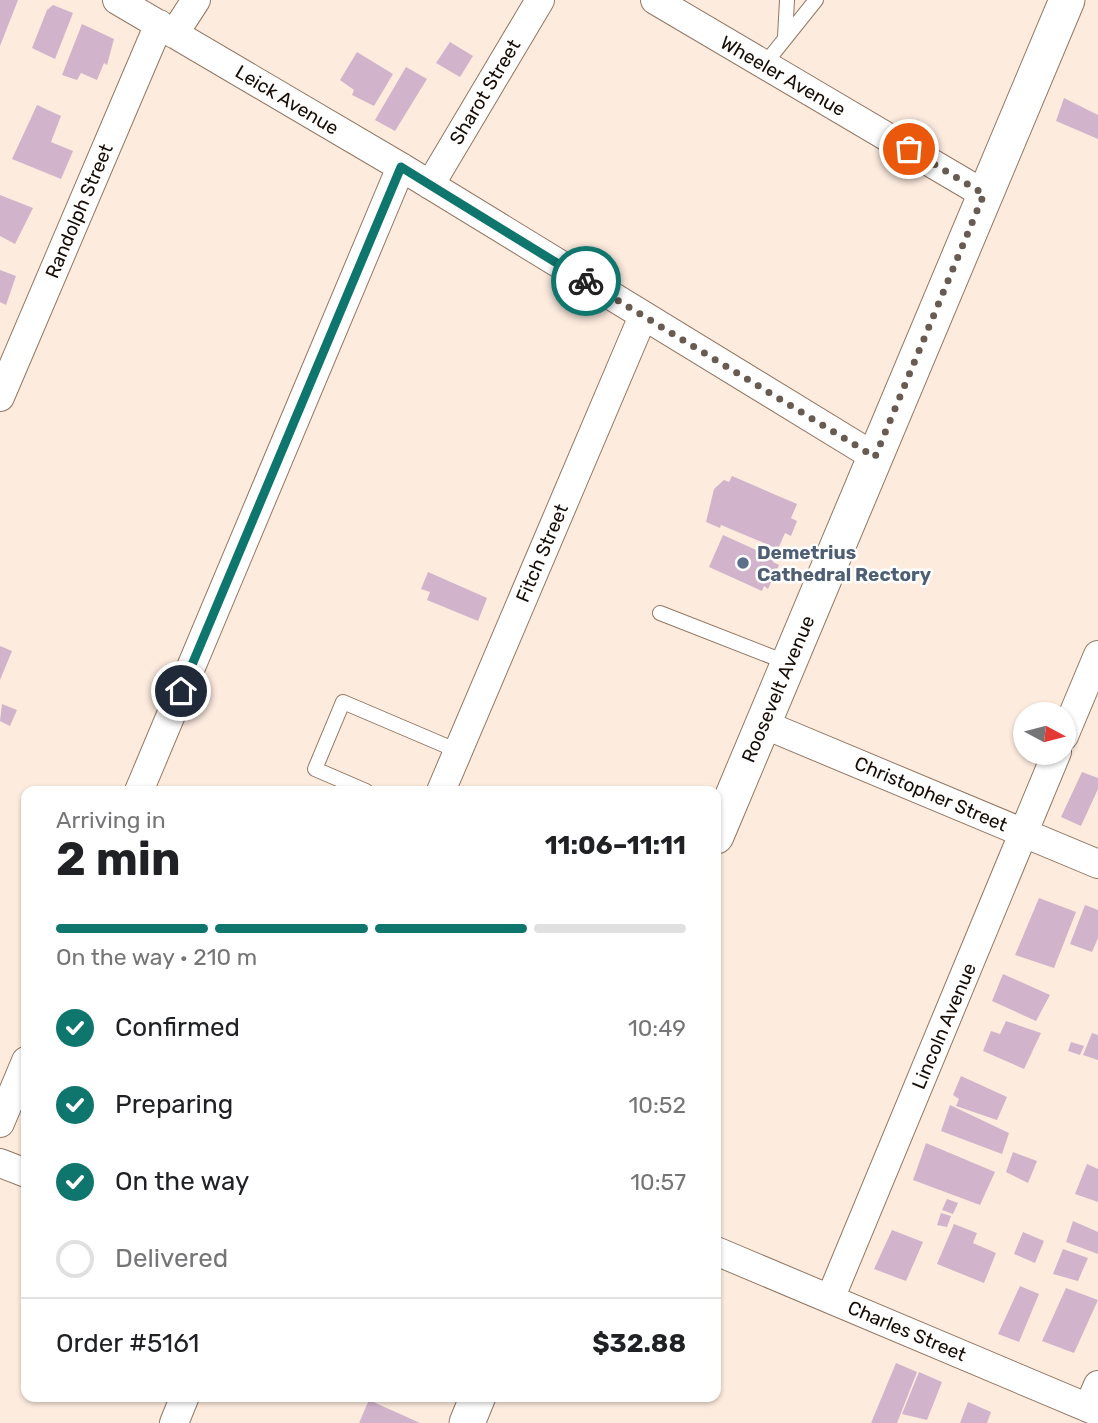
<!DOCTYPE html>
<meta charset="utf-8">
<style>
body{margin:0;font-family:Rubik,sans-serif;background:#f6f6f6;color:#202124;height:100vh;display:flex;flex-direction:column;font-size:26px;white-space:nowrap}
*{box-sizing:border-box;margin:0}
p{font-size:23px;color:#757577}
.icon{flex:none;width:38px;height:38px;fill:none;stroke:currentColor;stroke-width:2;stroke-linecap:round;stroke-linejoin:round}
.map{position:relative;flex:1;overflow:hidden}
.side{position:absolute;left:21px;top:786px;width:700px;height:616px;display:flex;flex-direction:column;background:#fff;border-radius:14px;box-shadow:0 2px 5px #0004}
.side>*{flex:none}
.needle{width:46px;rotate:97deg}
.controls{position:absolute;left:1013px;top:702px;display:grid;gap:14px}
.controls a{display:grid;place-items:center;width:63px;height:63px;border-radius:50%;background:#fff;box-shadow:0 2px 5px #0004;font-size:35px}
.pin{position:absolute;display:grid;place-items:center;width:60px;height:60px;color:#fff;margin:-30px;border:4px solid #fff;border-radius:50%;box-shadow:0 2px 7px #0007}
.courier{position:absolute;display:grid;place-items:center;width:70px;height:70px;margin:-35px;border:5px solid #0f766e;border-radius:50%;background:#fff;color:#222;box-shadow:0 2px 9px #0007}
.head em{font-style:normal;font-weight:700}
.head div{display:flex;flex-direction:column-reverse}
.head{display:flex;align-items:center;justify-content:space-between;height:119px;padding:0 35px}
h1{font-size:46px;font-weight:700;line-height:52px}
.bar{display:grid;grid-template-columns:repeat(4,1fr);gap:10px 7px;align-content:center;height:84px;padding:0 35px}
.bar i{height:9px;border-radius:5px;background:#e0e0e0}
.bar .current{background:#0f766e}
.bar p{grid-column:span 4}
.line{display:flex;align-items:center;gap:18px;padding:0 35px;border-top:2px solid #e0e0e0}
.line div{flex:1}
ol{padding:0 35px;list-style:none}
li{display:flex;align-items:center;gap:21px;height:77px}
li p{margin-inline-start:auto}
li .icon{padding:7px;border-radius:50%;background:#0f766e;color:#fff;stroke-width:4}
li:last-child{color:#757577}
li i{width:38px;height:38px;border:4px solid #e0e0e0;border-radius:50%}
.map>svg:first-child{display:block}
.building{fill:#d1b4cb}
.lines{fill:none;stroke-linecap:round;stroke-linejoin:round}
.service-casing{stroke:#927763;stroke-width:16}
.minor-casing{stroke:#927763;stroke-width:30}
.tertiary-casing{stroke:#927763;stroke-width:37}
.service{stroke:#fff;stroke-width:14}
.minor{stroke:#fff;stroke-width:28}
.tertiary{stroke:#fff;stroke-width:35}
.done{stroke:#685b52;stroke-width:7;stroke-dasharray:0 12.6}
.route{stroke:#0f766e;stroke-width:9}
.service-dot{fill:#5c6f8a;stroke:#fff;stroke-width:2.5}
.labels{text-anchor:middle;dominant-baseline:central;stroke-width:5;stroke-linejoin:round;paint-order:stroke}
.street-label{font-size:19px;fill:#170d06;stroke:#fff}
.service-label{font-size:19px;font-weight:bold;fill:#4e5e75;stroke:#fff;text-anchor:start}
</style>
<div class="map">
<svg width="1098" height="1423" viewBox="0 0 1098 1423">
<rect width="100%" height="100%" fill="#fdebde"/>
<!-- building -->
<path class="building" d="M 0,0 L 18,0 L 0,46 Z
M 53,5 L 73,13 L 55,59 L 32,48 L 47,10 Z
M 82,24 L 114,39 L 107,65 L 104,63 L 97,80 L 81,73 L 77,80 L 62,75 Z
M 450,42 L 473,56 L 460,77 L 436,63 Z
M 357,52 L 393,74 L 374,106 L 352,95 L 354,90 L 340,80 Z
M 406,67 L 427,79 L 395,131 L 375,120 Z
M 1064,98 L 1098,115 L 1098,139 L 1056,121 Z
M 37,105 L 61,116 L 51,142 L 73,151 L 61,179 L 12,159 Z
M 0,195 L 33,208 L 15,244 L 0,236 Z
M 0,270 L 16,276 L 6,305 L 0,302 Z
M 732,476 L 797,504 L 791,518 L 797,521 L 791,536 L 785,533 L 778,549 L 721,525 L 720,528 L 706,522 L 714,489 L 724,480 L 729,482 Z
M 723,535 L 774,558 L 773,562 L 779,565 L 768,589 L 764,586 L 762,591 L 709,567 Z
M 428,572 L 487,598 L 478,621 L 427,600 L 430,592 L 421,589 Z
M 0,646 L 12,651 L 0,680 Z
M 2,704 L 17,710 L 10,726 L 0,721 Z
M 1082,772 L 1098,778 L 1098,789 L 1081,826 L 1061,817 Z
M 1039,898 L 1076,912 L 1054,968 L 1015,955 Z
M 1085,905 L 1098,910 L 1098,938 L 1092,952 L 1070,944 Z
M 1003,974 L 1050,995 L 1036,1021 L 992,1001 Z
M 1006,1021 L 1041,1033 L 1024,1069 L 983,1051 L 991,1031 L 1000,1034 Z
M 1092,1033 L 1098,1035 L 1098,1060 L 1083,1055 Z
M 1071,1042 L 1084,1046 L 1080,1055 L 1068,1051 Z
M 961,1076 L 1007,1097 L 997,1120 L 956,1106 L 959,1099 L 953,1095 Z
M 950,1105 L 1009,1133 L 1002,1154 L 941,1131 Z
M 926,1143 L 995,1172 L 980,1205 L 913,1180 Z
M 1013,1152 L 1037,1161 L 1028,1183 L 1006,1172 Z
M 1087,1164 L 1098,1169 L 1098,1202 L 1075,1194 Z
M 947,1199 L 958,1203 L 953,1214 L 942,1210 Z
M 941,1213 L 951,1216 L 947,1227 L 937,1225 Z
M 1073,1221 L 1098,1232 L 1098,1254 L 1066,1242 Z
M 954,1224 L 977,1233 L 973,1243 L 996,1253 L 984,1283 L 937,1264 Z
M 892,1230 L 923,1242 L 906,1281 L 874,1269 Z
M 1023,1232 L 1044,1241 L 1035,1263 L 1014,1254 Z
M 1063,1249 L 1088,1258 L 1078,1281 L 1053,1274 Z
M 1020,1286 L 1039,1294 L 1019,1342 L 998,1334 Z
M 1066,1288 L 1098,1300 L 1074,1353 L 1042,1341 Z
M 896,1363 L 917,1372 L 897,1423 L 871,1423 Z
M 919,1372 L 942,1382 L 927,1420 L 902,1414 Z
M 369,1400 L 420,1423 L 359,1423 Z
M 968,1402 L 991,1412 L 987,1423 L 960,1423 Z"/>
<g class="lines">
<defs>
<path id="service" d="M 785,37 L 787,0
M 764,65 L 816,0
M 660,613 L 788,663
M 366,791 L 315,769 L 343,702 L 458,751"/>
<path id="minor" d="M 117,0 L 401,167 L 875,457
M 655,0 L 984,194
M 174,34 L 196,0
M 430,185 L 540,0
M 0,397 L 159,24
M 763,724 L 1098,864
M 1064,736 L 1098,655
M 139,791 L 401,167
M 441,791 L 643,316
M 0,1123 L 26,1061
M 0,1163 L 26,1173
M 716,1251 L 1098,1412
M 830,1299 L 1057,752
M 1088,1408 L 1098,1385
M 174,1423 L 185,1396"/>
<path id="tertiary" d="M 716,836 L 1067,0
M 467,1423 L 478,1396"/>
</defs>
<!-- service casing -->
<use href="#service" class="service-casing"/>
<!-- minor casing -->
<use href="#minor" class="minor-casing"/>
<!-- tertiary casing -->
<use href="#tertiary" class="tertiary-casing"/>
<!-- service -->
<use href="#service" class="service"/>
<!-- minor -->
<use href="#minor" class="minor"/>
<!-- tertiary -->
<use href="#tertiary" class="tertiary"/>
</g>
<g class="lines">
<!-- done -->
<path class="done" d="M 586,281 L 875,457 L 984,194 L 909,149"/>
<!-- route -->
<path class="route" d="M 181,691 L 401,167 L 586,281"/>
</g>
<!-- markers -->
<circle class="service-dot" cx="743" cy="563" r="7"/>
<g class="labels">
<!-- street labels -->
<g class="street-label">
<text transform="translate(783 76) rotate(30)">Wheeler Avenue</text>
<text transform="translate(485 92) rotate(-59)">Sharot Street</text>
<text transform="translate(287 100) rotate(31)">Leick Avenue</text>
<text transform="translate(79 211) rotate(-67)">Randolph Street</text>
<text transform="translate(542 553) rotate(-67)">Fitch Street</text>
<text transform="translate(778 689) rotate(-67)">Roosevelt Avenue</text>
<text transform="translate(931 794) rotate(23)">Christopher Street</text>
<text transform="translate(944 1026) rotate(-67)">Lincoln Avenue</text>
<text transform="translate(907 1331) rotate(23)">Charles Street</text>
</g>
<!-- service labels -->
<g class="service-label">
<text x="757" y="552">Demetrius<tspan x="757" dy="22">Cathedral Rectory</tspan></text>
</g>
</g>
</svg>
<div class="controls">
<a><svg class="needle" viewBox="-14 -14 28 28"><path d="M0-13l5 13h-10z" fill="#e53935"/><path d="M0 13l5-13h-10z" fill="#757577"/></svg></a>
</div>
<div class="pin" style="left:909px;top:149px;background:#ea580c"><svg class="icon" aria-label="bag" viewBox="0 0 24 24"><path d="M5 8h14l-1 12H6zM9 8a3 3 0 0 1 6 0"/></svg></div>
<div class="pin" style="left:181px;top:691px;background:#1f2937"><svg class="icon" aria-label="home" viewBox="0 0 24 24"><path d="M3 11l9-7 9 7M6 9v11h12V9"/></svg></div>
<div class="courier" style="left:586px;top:281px"><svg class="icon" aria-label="bike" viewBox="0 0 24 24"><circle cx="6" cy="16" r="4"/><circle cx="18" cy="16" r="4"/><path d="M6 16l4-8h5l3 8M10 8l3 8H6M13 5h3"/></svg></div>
<section class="side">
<div class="head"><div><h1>2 min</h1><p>Arriving in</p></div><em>11:06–11:11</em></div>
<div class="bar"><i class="current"></i><i class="current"></i><i class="current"></i><i></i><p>On the way · 210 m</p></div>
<ol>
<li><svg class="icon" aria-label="check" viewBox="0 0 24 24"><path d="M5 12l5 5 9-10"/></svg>Confirmed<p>10:49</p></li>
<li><svg class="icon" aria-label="check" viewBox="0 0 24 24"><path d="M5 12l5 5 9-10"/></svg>Preparing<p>10:52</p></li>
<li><svg class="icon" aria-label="check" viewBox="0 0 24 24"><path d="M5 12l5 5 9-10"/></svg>On the way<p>10:57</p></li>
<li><i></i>Delivered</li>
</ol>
<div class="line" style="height:91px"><div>Order #5161</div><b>$32.88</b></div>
</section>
</div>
